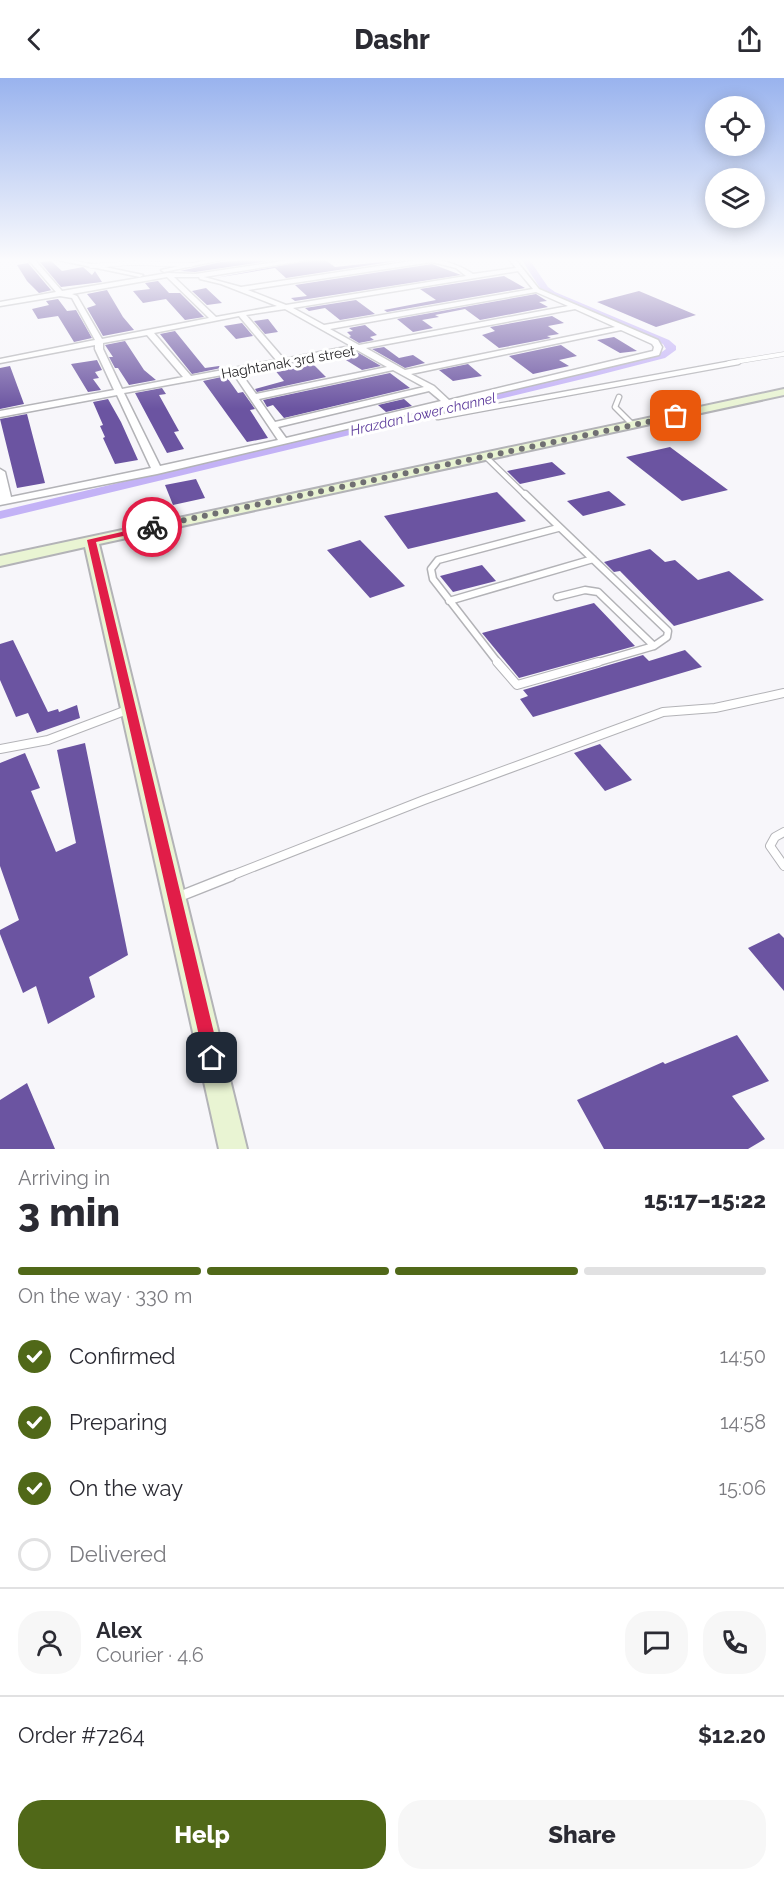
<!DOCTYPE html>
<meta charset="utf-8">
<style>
body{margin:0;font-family:Raleway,sans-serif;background:#f7f7f7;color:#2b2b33;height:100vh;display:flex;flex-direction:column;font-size:22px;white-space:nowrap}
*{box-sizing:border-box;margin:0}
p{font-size:20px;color:#7c7c81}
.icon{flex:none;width:33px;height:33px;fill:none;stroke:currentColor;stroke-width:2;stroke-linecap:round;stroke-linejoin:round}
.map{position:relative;height:1071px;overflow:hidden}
.panel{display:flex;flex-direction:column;background:#fff;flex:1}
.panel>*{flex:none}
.controls{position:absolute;left:705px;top:18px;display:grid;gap:12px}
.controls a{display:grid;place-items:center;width:60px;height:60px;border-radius:50%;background:#fff;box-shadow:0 3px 15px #0003;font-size:30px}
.pin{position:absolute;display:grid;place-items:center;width:51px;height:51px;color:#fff;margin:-26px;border-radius:12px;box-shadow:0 3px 9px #0006}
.courier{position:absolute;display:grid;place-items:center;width:60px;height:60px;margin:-30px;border:4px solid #e11d48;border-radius:50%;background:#fff;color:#222;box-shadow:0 2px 8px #0007}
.headline em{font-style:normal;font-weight:800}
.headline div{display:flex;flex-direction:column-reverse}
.headline{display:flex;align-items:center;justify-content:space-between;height:102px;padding:0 18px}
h1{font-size:39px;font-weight:800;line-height:45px}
.bar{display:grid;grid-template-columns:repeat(4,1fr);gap:9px 6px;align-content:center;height:72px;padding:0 18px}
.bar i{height:8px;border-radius:4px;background:#e1e1e2}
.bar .active{background:#506818}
.bar p{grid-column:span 4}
.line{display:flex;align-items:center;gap:15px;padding:0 18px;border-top:2px solid #e1e1e2}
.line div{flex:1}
.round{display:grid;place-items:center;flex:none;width:63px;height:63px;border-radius:24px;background:#f7f7f7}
ol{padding:0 18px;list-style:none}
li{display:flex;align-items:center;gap:18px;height:66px}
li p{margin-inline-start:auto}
li .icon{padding:6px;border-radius:50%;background:#506818;color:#fff;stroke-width:4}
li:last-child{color:#7c7c81}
li i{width:33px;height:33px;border:3px solid #e1e1e2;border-radius:50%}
.primary-button{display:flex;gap:12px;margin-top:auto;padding:12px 18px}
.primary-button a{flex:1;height:69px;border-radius:24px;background:#506818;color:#fff;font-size:24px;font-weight:800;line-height:69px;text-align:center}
.primary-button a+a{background:#f7f7f7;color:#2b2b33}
header{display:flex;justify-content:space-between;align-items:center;height:78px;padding:0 18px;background:#fff;font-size:27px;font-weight:800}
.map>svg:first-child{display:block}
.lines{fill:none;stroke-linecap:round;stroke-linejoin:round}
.canal{fill:#c3b2f6;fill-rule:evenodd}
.building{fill:#6b54a1}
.lane-far4-casing{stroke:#b3b3b7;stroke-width:5}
.lane-far3-casing{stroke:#b3b3b7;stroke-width:7}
.lane-far2-casing{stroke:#b3b3b7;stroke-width:9}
.lane-far1-casing{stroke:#b3b3b7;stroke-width:10}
.lane-casing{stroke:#b3b3b7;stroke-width:12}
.street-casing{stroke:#b3b3b7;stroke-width:3}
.secondary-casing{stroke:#b3b3b7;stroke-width:4}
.lane-far4{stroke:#fff;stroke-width:4}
.lane-far3{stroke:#fff;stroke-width:4.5}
.lane-far2{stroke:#fff;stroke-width:6}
.lane-far1{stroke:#fff;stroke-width:8}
.lane{stroke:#fff;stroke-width:9}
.street{fill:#fff;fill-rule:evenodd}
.secondary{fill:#e9f4d3;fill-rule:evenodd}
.route{fill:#e11d48}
.done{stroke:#706f72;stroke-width:6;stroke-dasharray:0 10.8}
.labels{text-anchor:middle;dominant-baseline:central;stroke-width:6;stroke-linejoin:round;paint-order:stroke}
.far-street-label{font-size:14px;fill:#272628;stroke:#fff}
.far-water-label{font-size:14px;font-style:italic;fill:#5c3b9b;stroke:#fff}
</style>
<header><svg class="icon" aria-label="back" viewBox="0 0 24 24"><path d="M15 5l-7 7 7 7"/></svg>Dashr<svg class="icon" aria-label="share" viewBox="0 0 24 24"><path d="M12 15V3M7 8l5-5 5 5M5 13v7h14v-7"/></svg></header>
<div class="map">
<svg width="784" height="1071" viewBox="0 0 784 1071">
<rect width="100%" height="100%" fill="#f7f6fa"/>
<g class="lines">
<!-- canal -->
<path class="canal" d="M 521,181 L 529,181 L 548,209 L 555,214 L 669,262 L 676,268 L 676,272 L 665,280 L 595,298 L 0,441 L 0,433 L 590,293 L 659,276 L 666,271 L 663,266 L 549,218 L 542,213 Z"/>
</g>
<!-- building -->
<path class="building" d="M 264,181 L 282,181 L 195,194 L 180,193 L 221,184 Z
M 315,181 L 324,181 L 335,189 L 410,181 L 286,200 L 275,190 L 215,200 Z
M 51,183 L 62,193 L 83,189 L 92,197 L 95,193 L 102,204 L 61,209 L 40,184 Z
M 28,185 L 51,212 L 52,212 L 39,215 L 27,203 L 17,187 Z
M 432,186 L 461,197 L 295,223 L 291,220 L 307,218 L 295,207 Z
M 504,198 L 525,210 L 387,234 L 384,232 L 436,222 L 420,211 Z
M 158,203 L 169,215 L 180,215 L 204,239 L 185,242 L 166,221 L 143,225 L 133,213 L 150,211 L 145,205 Z
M 206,210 L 222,225 L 207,227 L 192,213 Z
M 107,212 L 123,239 L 134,252 L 103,258 L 87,230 L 96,227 L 87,216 Z
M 639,213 L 696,237 L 656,249 L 597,224 Z
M 536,216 L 547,223 L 539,224 L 548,229 L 480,242 L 465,231 L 435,237 L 439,239 L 422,242 L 433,250 L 413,254 L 397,241 Z
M 58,221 L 67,233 L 76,232 L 92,260 L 74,264 L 58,238 L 38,241 L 32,231 L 49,227 L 46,223 Z
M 356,222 L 375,236 L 340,242 L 325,230 L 309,233 L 305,230 Z
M 552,238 L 564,245 L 548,248 L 559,256 L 547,258 L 551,260 L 499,270 L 482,257 L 495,253 L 490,249 Z
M 268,241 L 278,254 L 265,256 L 254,243 Z
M 242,245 L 253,258 L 236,261 L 224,248 Z
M 365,247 L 377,257 L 370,259 L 374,262 L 359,265 L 349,259 L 351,258 L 347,254 L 353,253 L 349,250 Z
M 175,253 L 205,290 L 219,288 L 221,290 L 192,296 L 160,256 Z
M 614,259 L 637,273 L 620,275 L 597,262 Z
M 125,263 L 144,292 L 156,302 L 129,307 L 118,290 L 115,290 L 109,279 L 113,279 L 105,267 Z
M 561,267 L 577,278 L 559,282 L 569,288 L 533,296 L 509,278 Z
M 384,269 L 399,280 L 413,277 L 425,285 L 405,290 L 372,271 Z
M 357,274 L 381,288 L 362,292 L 341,279 Z
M 97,282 L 102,292 L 95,294 L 99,300 L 93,301 L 101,312 L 88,314 L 71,286 Z
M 311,284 L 326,299 L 257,314 L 255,311 L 284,303 L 273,290 Z
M 468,286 L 482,298 L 453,303 L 439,292 Z
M 10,288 L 24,326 L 0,331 L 0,290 Z
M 390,295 L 410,310 L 284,340 L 273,327 L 267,329 L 263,322 Z
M 226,298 L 238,315 L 243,314 L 255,331 L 250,332 L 268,360 L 247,364 L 203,303 Z
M 162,310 L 166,316 L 159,317 L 179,353 L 174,354 L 184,371 L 167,375 L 135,315 Z
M 108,321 L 121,344 L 138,382 L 115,386 L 103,360 L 105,359 L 100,348 L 103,347 L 93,324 Z
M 404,321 L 412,328 L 386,334 L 378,327 Z
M 27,336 L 45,405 L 17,410 L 0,341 Z
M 670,369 L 728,412 L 682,423 L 626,379 Z
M 552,384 L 566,396 L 520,406 L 507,393 Z
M 196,401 L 205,420 L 173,427 L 165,407 Z
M 609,413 L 626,427 L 583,438 L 567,423 Z
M 497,414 L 526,443 L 408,471 L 384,438 Z
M 360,462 L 405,508 L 370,520 L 327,472 Z
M 650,471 L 665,484 L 675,482 L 698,502 L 729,493 L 764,522 L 674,548 L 620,493 L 614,494 L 604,484 Z
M 482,487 L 496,503 L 453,514 L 440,498 Z
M 594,525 L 635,568 L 519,600 L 482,555 Z
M 13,562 L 48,634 L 58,631 L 59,634 L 77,627 L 80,640 L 37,655 L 28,635 L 16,639 L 0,602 L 0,566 Z
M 685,572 L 702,589 L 533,639 L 520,621 L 528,618 L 523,612 L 643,577 L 649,583 Z
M 85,665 L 128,877 L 89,899 L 95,919 L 48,946 L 36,908 L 23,915 L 0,856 L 0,852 L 19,842 L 0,788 L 0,685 L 25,675 L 40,710 L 31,713 L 56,774 L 76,765 L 57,672 Z
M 600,666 L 632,702 L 605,713 L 574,675 Z
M 779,855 L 784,860 L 784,913 L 748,870 Z
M 737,957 L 769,1003 L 732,1018 L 765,1061 L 748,1071 L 604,1071 L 577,1022 L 663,984 L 665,986 Z
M 27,1005 L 55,1071 L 0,1071 L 0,1022 Z"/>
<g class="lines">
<defs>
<path id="lane-far4" d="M 91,188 L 132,185 L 191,187
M 729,285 L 784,276"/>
<path id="lane-far3" d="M 619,319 L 615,329 L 633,347
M 438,339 L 738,284
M 485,378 L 526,418"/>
<path id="lane-far2" d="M 525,416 L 668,553 L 667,559 L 654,568 L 598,514 L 585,512 L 557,519
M 449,523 L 593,481
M 499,586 L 433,501 L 431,491 L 438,482 L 558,450
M 592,586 L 654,568"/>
<path id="lane-far1" d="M 497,584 L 517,607 L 598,584
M 0,671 L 48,662 L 127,632
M 784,754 L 775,759 L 770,768 L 784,788
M 228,799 L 424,722 L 663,634 L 715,630 L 784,615"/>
<path id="lane" d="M 178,819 L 231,798"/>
<path id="street" d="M 28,181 L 34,181 L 62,213 L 168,195 L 195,196 L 297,181 L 313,181 L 204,199 L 241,209 L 425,181 C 443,181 459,187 473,196 L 516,190 L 509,181 L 515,181 L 539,211 L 658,262 L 662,269 L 659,277 L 157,396 L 0,427 L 0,391 L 5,394 L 11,419 L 151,390 L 117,317 L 0,339 L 0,333 L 114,312 L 95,271 L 95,267 L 0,285 L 0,281 L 95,262 L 72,220 L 60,218 L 0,228 L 0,224 L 56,214 ZM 432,184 L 456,190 L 466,198 L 286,227 L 248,212 ZM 518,193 L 533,211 L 324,247 L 293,230 ZM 167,199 L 209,240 L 102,261 L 77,218 L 72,216 ZM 174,199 L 199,199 L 200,201 L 221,206 L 277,228 L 216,239 ZM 536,214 L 568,228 L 359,267 L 330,251 ZM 285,231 L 351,268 L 284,281 L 246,237 ZM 575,231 L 615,249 L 405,292 L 366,270 ZM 239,238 L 276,282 L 191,298 L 154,255 ZM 621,252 L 652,266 L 654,269 L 653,273 L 449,322 L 434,308 L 411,296 ZM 147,257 L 183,299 L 122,311 L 103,271 L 103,265 ZM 357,272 L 387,289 L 256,316 L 240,294 L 280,286 L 283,287 L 287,285 ZM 393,292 L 424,309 L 275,344 L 259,321 ZM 233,295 L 278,362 L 160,388 L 124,315 ZM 429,313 L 441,323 L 286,360 L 278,349 Z
M 53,181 L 66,181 L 143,197 L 140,199 Z
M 213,181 L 226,181 L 164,194 L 161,192 Z"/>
<path id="secondary" d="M 784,311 L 784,317 L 99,466 L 247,1071 L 219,1071 L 85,469 L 0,488 L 0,478 Z"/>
</defs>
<!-- lane-far4 casing -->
<use href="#lane-far4" class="lane-far4-casing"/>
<!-- lane-far3 casing -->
<use href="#lane-far3" class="lane-far3-casing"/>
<!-- lane-far2 casing -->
<use href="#lane-far2" class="lane-far2-casing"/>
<!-- lane-far1 casing -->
<use href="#lane-far1" class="lane-far1-casing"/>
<!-- lane casing -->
<use href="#lane" class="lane-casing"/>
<!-- street casing -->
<use href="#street" class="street-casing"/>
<!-- secondary casing -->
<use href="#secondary" class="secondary-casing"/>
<!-- lane-far4 -->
<use href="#lane-far4" class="lane-far4"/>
<!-- lane-far3 -->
<use href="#lane-far3" class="lane-far3"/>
<!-- lane-far2 -->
<use href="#lane-far2" class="lane-far2"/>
<!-- lane-far1 -->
<use href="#lane-far1" class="lane-far1"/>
<!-- lane -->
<use href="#lane" class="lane"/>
<!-- street -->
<use href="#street" class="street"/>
<!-- secondary -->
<use href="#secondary" class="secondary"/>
</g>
<!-- sky -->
<linearGradient id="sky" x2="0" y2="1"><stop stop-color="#99b3ee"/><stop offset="0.55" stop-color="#fbfbfd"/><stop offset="1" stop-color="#fbfbfd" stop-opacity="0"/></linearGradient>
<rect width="784" height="331" fill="url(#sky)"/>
<!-- route -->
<path class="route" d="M 152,447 L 155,451 L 96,464 L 220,980 L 217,985 L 212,988 L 206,985 L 204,980 L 87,462 Z"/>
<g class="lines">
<!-- done -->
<path class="done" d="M 152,449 L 676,338"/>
</g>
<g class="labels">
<!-- far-street labels -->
<g class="far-street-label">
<text transform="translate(288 284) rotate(-10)">Haghtanak 3rd street</text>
</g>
<!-- far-water labels -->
<g class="far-water-label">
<text transform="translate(423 336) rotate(-13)">Hrazdan Lower channel</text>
</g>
</g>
</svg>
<div class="controls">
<a><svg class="icon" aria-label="locate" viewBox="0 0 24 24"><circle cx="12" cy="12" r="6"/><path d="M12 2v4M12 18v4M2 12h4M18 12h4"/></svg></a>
<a><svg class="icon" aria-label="layers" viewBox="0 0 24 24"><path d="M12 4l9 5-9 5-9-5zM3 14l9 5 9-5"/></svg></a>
</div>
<div class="pin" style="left:676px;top:338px;background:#ea580c"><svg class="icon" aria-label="bag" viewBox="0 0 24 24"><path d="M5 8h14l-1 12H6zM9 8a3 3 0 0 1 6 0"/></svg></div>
<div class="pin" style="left:212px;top:980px;background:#1f2937"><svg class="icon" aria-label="home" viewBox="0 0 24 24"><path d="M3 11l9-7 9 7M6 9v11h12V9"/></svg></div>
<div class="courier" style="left:152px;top:449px"><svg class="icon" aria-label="bike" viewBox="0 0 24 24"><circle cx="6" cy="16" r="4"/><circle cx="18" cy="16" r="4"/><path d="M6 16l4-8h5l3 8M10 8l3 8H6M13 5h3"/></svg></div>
</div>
<section class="panel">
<div class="headline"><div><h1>3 min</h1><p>Arriving in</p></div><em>15:17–15:22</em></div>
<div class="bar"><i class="active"></i><i class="active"></i><i class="active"></i><i></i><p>On the way · 330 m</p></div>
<ol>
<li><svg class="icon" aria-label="check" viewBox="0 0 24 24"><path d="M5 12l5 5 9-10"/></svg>Confirmed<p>14:50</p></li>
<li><svg class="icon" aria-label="check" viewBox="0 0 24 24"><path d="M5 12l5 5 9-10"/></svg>Preparing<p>14:58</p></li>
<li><svg class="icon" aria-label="check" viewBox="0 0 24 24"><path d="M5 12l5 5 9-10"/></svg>On the way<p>15:06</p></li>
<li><i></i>Delivered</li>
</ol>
<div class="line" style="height:108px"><a class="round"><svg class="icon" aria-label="person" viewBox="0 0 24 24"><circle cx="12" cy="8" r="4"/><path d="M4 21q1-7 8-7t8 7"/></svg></a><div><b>Alex</b><p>Courier · 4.6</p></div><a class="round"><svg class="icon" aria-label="chat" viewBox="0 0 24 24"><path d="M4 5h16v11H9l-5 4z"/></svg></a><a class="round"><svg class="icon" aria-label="phone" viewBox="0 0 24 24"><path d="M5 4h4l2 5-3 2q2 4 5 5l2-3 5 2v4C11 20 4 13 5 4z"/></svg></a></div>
<div class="line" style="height:78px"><div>Order #7264</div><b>$12.20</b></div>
<div class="primary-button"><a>Help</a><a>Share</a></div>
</section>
